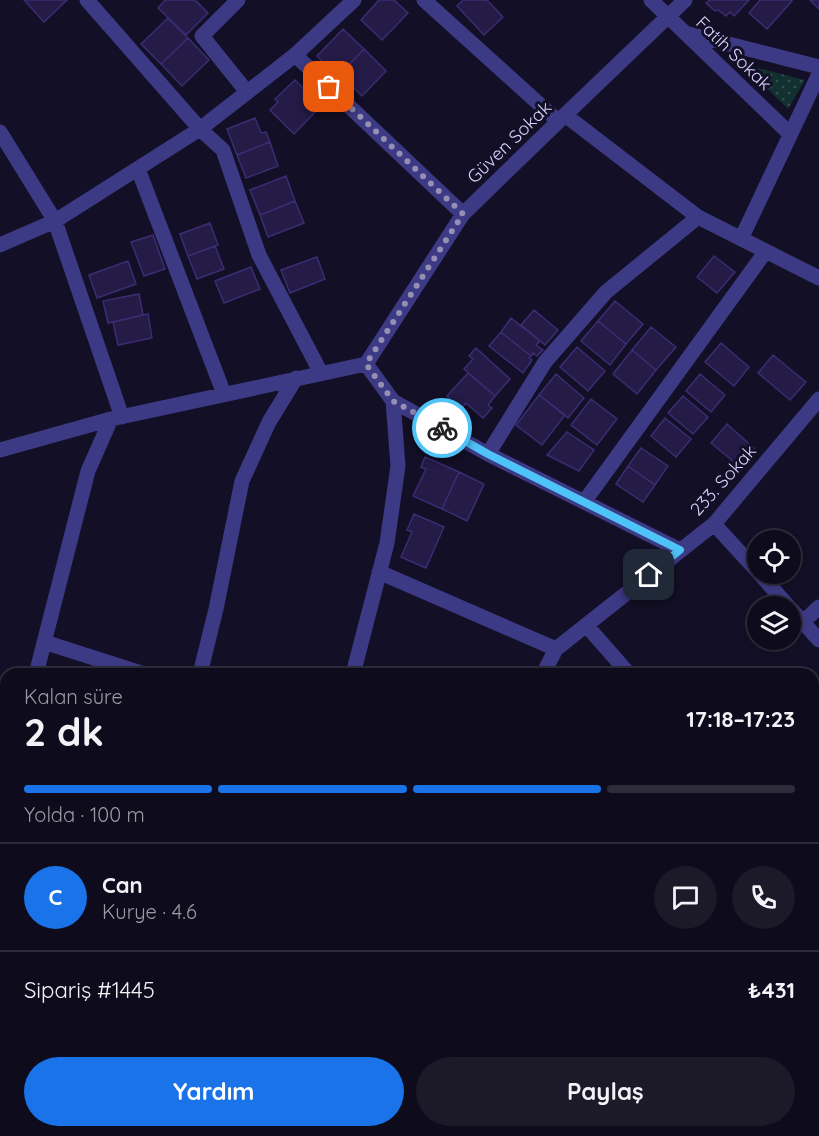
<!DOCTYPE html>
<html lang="tr">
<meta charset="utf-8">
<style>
body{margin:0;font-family:Quicksand,sans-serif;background:#1c1929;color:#f1f3f6;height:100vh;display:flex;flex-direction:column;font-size:22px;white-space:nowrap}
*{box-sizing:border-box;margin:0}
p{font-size:20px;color:#9b9ba3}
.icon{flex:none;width:33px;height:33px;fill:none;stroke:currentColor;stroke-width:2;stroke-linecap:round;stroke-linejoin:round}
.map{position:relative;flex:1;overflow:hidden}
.panel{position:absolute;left:0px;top:668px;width:819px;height:470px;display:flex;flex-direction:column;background:#0e0b1c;border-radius:18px 18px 0 0;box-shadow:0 3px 9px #0003,0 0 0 2px #2e2b3b}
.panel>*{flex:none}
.tools{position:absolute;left:747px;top:530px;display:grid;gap:12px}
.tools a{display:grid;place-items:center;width:54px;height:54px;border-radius:50%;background:#0e0b1c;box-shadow:0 3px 9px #0003,0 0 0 2px #2e2b3b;font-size:30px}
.pin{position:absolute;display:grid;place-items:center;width:51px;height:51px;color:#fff;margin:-26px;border-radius:12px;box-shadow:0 3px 9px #0006}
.courier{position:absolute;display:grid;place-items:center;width:60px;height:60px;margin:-30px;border:4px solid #4fc3f7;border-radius:50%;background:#fff;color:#222;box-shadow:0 2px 8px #0007}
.headline em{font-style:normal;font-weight:700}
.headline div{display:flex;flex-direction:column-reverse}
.headline{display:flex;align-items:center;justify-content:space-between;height:102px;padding:0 24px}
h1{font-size:39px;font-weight:700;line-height:45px}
.bar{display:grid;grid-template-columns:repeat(4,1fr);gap:9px 6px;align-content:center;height:72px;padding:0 24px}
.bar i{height:8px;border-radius:4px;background:#2e2b3b}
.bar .active{background:#1a73e8}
.bar p{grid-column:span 4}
.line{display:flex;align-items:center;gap:15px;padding:0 24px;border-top:2px solid #2e2b3b}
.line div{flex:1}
.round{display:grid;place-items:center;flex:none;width:63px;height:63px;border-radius:32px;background:#1c1929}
.action{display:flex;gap:12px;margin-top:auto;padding:12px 24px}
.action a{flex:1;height:69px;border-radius:36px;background:#1a73e8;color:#fff;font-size:24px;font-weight:700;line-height:69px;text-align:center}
.action a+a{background:#1c1929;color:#f1f3f6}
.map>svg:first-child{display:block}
.grass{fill:url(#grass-dots)}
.building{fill:#241b47;stroke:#3b2d73;stroke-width:1.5}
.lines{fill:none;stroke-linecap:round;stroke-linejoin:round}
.street{stroke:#3d3a85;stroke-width:15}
.done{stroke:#948fb3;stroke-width:6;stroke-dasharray:0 10.8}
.route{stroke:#4fc3f7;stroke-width:8}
.labels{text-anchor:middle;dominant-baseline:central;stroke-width:6;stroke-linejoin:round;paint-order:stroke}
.street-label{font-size:18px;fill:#d9d4ff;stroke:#130f26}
</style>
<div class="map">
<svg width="819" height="1136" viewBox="0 0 819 1136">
<defs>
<pattern id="grass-dots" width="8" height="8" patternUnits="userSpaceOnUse" patternTransform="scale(1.5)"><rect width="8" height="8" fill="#12302f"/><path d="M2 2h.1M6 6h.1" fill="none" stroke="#344d4e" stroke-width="1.8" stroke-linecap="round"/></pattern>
</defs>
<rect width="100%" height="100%" fill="#130f26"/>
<!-- grass -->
<path class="grass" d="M 742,64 L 805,80 L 788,109 Z"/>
<!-- building -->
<path class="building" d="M 24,0 L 67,0 L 44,22 Z
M 165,0 L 195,0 L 208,13 L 186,35 L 158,8 Z
M 379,0 L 394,0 L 408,13 L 382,40 L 361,20 Z
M 463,0 L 487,0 L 503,17 L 484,35 L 457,6 Z
M 710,0 L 749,0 L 734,16 L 730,12 L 726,16 L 718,10 L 715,11 L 706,3 Z
M 760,0 L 791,0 L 792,1 L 767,29 L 749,13 Z
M 810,0 L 819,0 L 819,9 Z
M 168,18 L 188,38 L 161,64 L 141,44 Z
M 343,29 L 364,49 L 338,76 L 317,56 Z
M 188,38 L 209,60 L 182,86 L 161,64 Z
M 364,49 L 386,71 L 362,96 L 340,74 Z
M 295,80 L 321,106 L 294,134 L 270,110 L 278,102 L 275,99 Z
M 255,118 L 261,133 L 266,132 L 270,142 L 237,155 L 227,129 Z
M 270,142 L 278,166 L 246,178 L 237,155 Z
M 286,176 L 295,201 L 260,215 L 250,190 Z
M 295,201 L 304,223 L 268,237 L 260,215 Z
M 210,223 L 218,245 L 188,256 L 180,234 Z
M 153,235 L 165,269 L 144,276 L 131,242 Z
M 215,246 L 224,269 L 197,279 L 188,256 Z
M 714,256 L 735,272 L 717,293 L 697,277 Z
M 317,257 L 325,279 L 290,293 L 281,270 Z
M 128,261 L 136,284 L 97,298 L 89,275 Z
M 251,267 L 260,289 L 224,303 L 215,281 Z
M 139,294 L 143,315 L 108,323 L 103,301 Z
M 615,301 L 643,324 L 626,344 L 598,321 Z
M 534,310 L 558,330 L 545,345 L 521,325 Z
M 148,314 L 152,338 L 118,345 L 113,322 Z
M 511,318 L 540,341 L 536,345 L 543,350 L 537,356 L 533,353 L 531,356 L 501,332 Z
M 598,321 L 626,344 L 610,365 L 581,341 Z
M 651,327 L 676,347 L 656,370 L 632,350 Z
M 501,332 L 531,356 L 529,358 L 532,360 L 523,373 L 489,346 Z
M 721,343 L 749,367 L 734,386 L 705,362 Z
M 577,347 L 605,371 L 588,391 L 560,367 Z
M 476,348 L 510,379 L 495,396 L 464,369 L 473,359 L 469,356 Z
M 632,350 L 656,370 L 637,394 L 613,374 Z
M 773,355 L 806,382 L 790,400 L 758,373 Z
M 468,373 L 495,396 L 488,405 L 492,408 L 483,418 L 466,403 L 461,409 L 447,396 Z
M 556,374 L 584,398 L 568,418 L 539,395 Z
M 700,374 L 725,395 L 711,412 L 686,391 Z
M 539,395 L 565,415 L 542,445 L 516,425 Z
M 683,396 L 708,417 L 693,434 L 668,413 Z
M 591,399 L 617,419 L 597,445 L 571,425 Z
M 665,418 L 691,439 L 676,457 L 651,436 Z
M 727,424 L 755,449 L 740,467 L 711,443 Z
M 567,432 L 594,450 L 579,471 L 547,455 Z
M 641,448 L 668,466 L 655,485 L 628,466 Z
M 425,457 L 459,472 L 442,509 L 413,496 L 426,469 L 421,467 Z
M 628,466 L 655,485 L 643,502 L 616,484 Z
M 459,472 L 484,484 L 467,521 L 442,509 Z
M 414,514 L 444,527 L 426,568 L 401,557 L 412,532 L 407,530 Z"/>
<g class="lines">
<!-- street -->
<path class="street" d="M 87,0 L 200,129 L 223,150 L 259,255 L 321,373
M 238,0 L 202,36 L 247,92
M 424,0 L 558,121
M 651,0 L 790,134
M 689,34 L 819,67
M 295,55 L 463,214
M 565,115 L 698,217 L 819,278
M 0,132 L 55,221 L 200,129 L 295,55 L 354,0
M 138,169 L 224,394
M 741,239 L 819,74
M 0,245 L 55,221 L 122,417
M 366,364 L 463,214 L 565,115 L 685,0
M 393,401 L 488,454 L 680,550
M 0,450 L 111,419
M 488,454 L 545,362 L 606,292 L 698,217
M 584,502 L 766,251
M 714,524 L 758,572
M 379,572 L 556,649
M 759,573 L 788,606
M 790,608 L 819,640
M 803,622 L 819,607
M 586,625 L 629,674
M 44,642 L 144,674
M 36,674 L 88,471 L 111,419 L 366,364
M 200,674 L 216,609 L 242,481 L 269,422 L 296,378
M 353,674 L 387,543 L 398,466 L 393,401 L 366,364
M 543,674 L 556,649 L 714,524 L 819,399
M 813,728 L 819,723
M 0,752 L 6,753
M 0,822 L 6,797
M 0,1089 L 6,1091
M 813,1115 L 819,1122
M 162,1131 L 181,1136
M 234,1136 L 235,1131
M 389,1136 L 390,1131
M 438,1136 L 442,1134 L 445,1136
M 576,1136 L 582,1131
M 795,1136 L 801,1131"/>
</g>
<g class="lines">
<!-- done -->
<path class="done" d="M 329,87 L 463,214 L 366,364 L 393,401 L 442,428"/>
<!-- route -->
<path class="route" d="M 442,428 L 488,454 L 680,550 L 649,575"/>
</g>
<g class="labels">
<!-- street labels -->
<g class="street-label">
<text transform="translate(734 53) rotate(44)">Fatih Sokak</text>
<text transform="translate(509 142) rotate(-44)">Güven Sokak</text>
<text transform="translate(723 480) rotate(-48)">233. Sokak</text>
</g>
</g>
</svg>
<div class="tools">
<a><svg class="icon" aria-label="locate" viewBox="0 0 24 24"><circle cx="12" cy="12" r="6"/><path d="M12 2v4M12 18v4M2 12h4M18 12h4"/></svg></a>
<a><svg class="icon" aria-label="layers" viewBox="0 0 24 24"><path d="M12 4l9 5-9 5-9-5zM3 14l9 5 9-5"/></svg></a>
</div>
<div class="pin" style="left:329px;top:87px;background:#ea580c"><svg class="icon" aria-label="bag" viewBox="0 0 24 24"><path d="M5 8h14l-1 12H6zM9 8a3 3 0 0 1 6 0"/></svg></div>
<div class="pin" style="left:649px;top:575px;background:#1f2937"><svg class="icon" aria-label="home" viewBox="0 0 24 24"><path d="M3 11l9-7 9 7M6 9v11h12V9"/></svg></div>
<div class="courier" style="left:442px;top:428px"><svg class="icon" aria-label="bike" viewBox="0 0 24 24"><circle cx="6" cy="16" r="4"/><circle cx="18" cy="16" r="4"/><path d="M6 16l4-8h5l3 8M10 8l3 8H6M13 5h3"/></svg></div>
<section class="panel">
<div class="headline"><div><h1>2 dk</h1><p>Kalan süre</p></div><em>17:18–17:23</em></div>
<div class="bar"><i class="active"></i><i class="active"></i><i class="active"></i><i></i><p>Yolda · 100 m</p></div>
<div class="line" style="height:108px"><b class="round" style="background:#1a73e8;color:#fff">C</b><div><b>Can</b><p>Kurye · 4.6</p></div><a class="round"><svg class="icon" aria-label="chat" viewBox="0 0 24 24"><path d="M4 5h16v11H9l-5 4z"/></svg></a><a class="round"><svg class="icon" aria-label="phone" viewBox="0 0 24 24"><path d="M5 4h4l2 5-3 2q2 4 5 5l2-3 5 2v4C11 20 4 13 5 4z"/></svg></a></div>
<div class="line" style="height:78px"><div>Sipariş #1445</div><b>₺431</b></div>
<div class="action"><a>Yardım</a><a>Paylaş</a></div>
</section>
</div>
